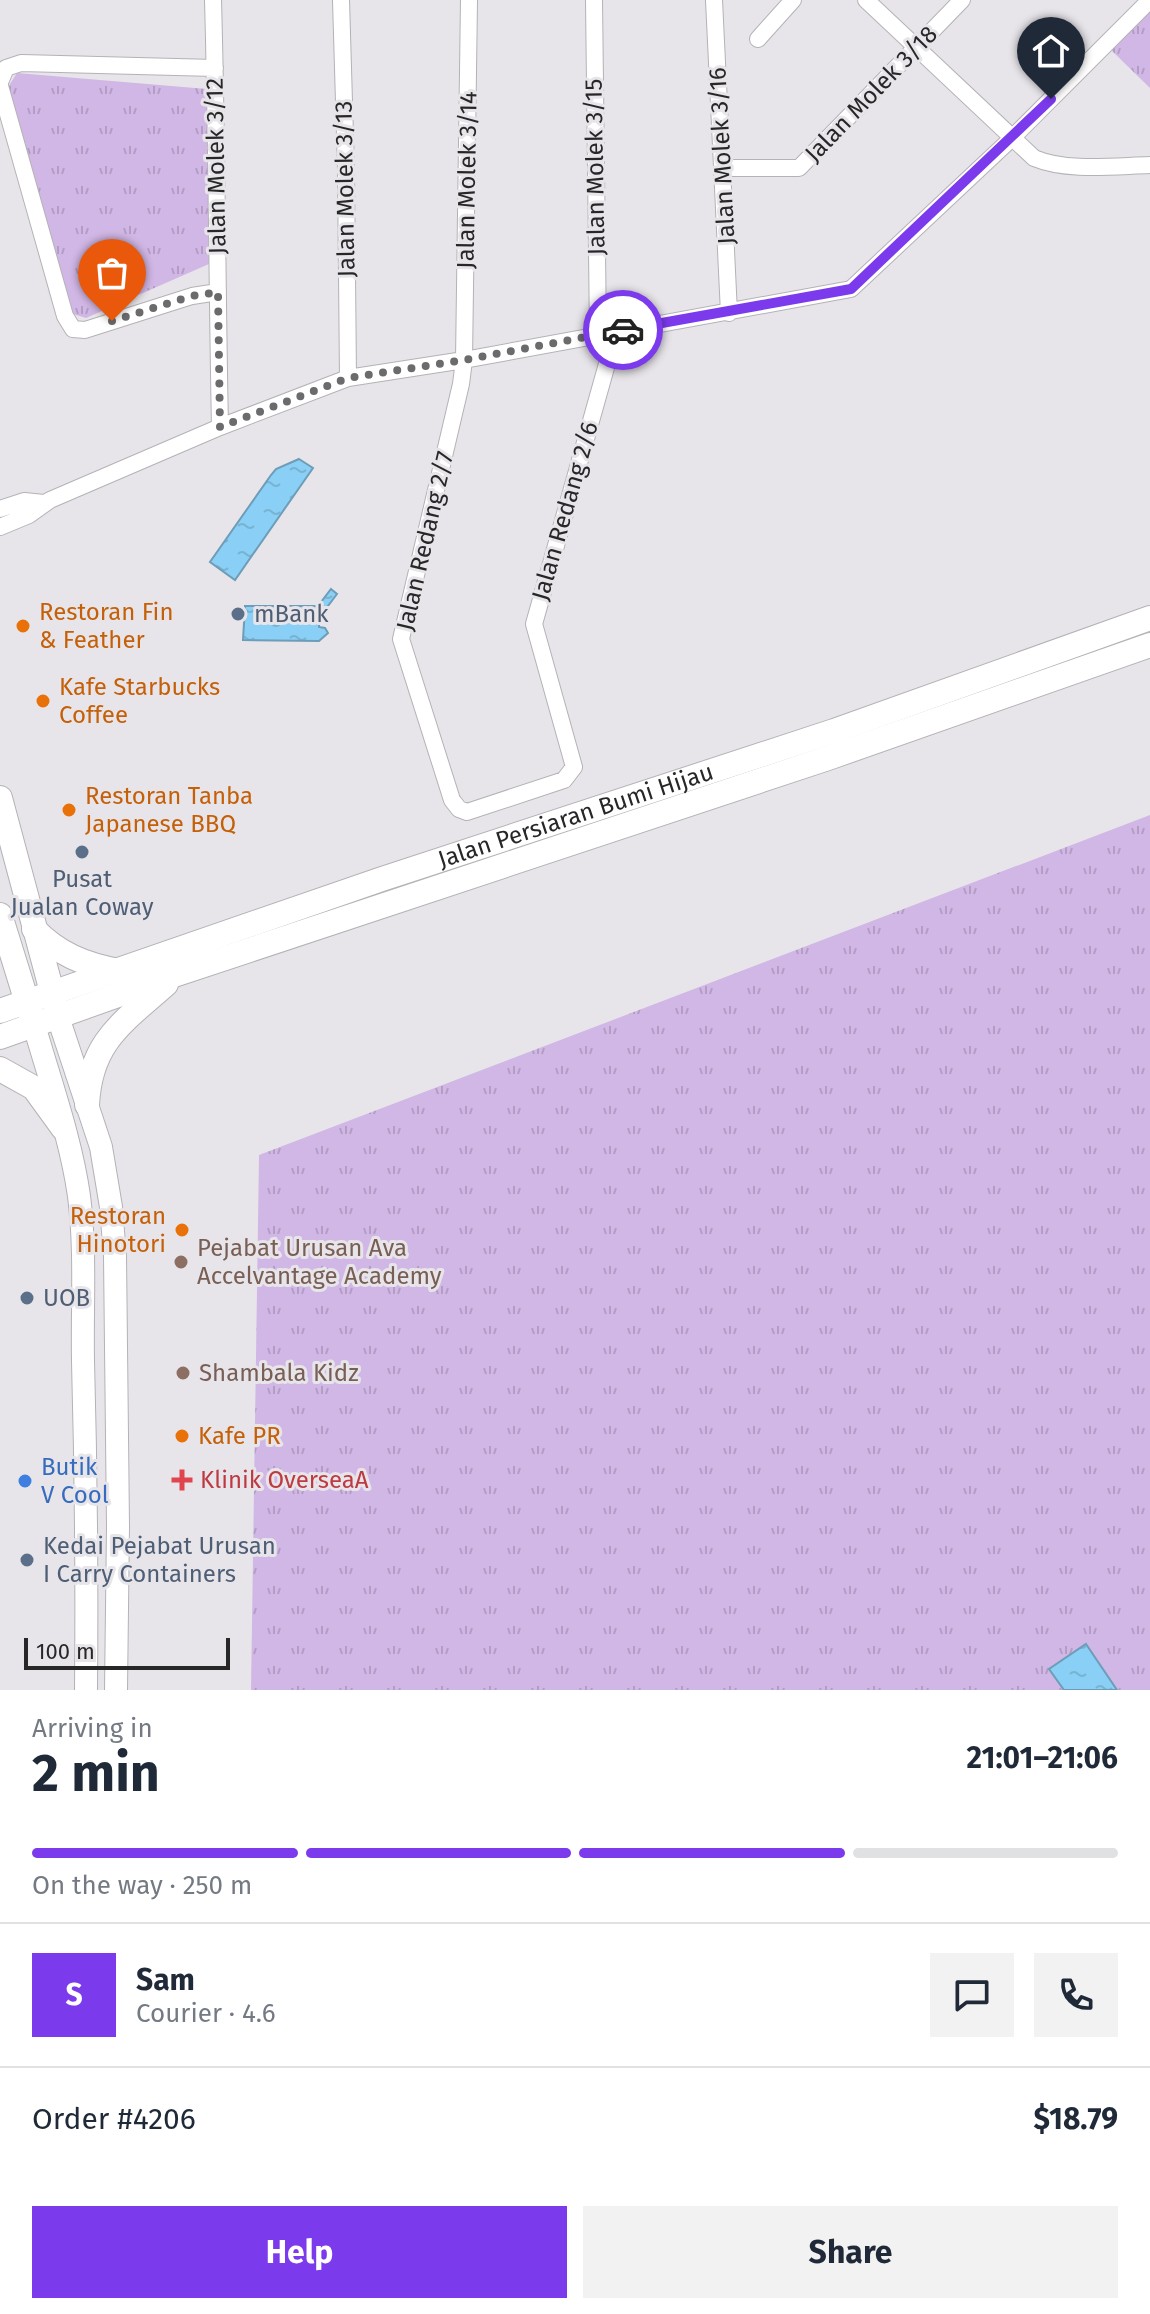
<!DOCTYPE html>
<meta charset="utf-8">
<style>
body{margin:0;font-family:"Fira Sans",sans-serif;background:#f2f2f3;color:#1f2937;height:100vh;display:flex;flex-direction:column;font-size:30px;white-space:nowrap}
*{box-sizing:border-box;margin:0}
p{font-size:26px;color:#747a83}
.icon{flex:none;width:44px;height:44px;fill:none;stroke:currentColor;stroke-width:2;stroke-linecap:round;stroke-linejoin:round}
.map{position:relative;height:1690px;overflow:hidden}
.sheet{display:flex;flex-direction:column;background:#fff;flex:1}
.sheet>*{flex:none}
.scale{position:absolute;left:24px;bottom:20px;width:206px;box-sizing:border-box;padding-left:8px;border:4px solid #282728;border-top:0;font-size:22px;line-height:28px;white-space:nowrap;color:#282728;-webkit-text-stroke:6px #e7e5e9;paint-order:stroke}
.pin{position:absolute;display:grid;place-items:center;width:68px;height:68px;color:#fff;margin:-82px -34px;border-radius:50% 50% 50% 0;rotate:-45deg;box-shadow:0 0 8px #0007}
.pin .icon{rotate:45deg}
.courier{position:absolute;display:grid;place-items:center;width:80px;height:80px;margin:-40px;border:6px solid #7c3aed;border-radius:50%;background:#fff;color:#222;box-shadow:0 2px 10px #0007}
.summary em{font-style:normal;font-weight:700}
.summary div{display:flex;flex-direction:column-reverse}
.summary{display:flex;align-items:center;justify-content:space-between;height:136px;padding:0 32px}
h1{font-size:52px;font-weight:700;line-height:60px}
.bar{display:grid;grid-template-columns:repeat(4,1fr);gap:12px 8px;align-content:center;height:96px;padding:0 32px}
.bar i{height:10px;border-radius:6px;background:#e0e1e3}
.bar .current{background:#7c3aed}
.bar p{grid-column:span 4}
.line{display:flex;align-items:center;gap:20px;padding:0 32px;border-top:2px solid #e0e1e3}
.line div{flex:1}
.round{display:grid;place-items:center;flex:none;width:84px;height:84px;border-radius:0px;background:#f2f2f3}
.action{display:flex;gap:16px;margin-top:auto;padding:16px 32px}
.action a{flex:1;height:92px;border-radius:0px;background:#7c3aed;color:#fff;font-size:32px;font-weight:700;line-height:92px;text-align:center}
.action a+a{background:#f2f2f3;color:#1f2937}
.map>svg:first-child{display:block}
.grass{fill:url(#grass-tufts)}
.water{fill:url(#water-ripples);stroke:#6d9db8;stroke-width:2}
.lines{fill:none;stroke-linecap:round;stroke-linejoin:round}
.street-casing{stroke:#b4b2b6;stroke-width:18}
.secondary-casing{stroke:#b4b2b6;stroke-width:24}
.primary-casing{stroke:#b4b2b6;stroke-width:26}
.street{stroke:#fff;stroke-width:16}
.secondary{stroke:#fff;stroke-width:22}
.primary{stroke:#fff;stroke-width:24}
.done{stroke:#6b6a6c;stroke-width:8;stroke-dasharray:0 14.4}
.route{stroke:#7c3aed;stroke-width:10}
.service-dot{fill:#5c6f8a;stroke:#e7e5e9;stroke-width:3}
.food-dot{fill:#e8710a;stroke:#e7e5e9;stroke-width:3}
.education-dot{fill:#8d6e63;stroke:#e7e5e9;stroke-width:3}
.health-dot{fill:#e0444e;stroke:#e7e5e9;stroke-width:3}
.shop-dot{fill:#3f7fe0;stroke:#e7e5e9;stroke-width:3}
.labels{text-anchor:middle;dominant-baseline:central;stroke-width:6;stroke-linejoin:round;paint-order:stroke}
.street-label{font-size:24px;fill:#282728;stroke:#e7e5e9}
.food-label{font-size:24px;fill:#c56008;stroke:#e7e5e9;text-anchor:start}
.service-label{font-size:24px;fill:#4e5e75;stroke:#e7e5e9;text-anchor:start}
.education-label{font-size:24px;fill:#785e54;stroke:#e7e5e9;text-anchor:start}
.shop-label{font-size:24px;fill:#366cbe;stroke:#e7e5e9;text-anchor:start}
.health-label{font-size:24px;fill:#be3a42;stroke:#e7e5e9;text-anchor:start}
</style>
<div class="map">
<svg width="1150" height="1690" viewBox="0 0 1150 1690">
<defs>
<pattern id="grass-tufts" width="24" height="20" patternUnits="userSpaceOnUse" patternTransform="scale(2)"><rect width="24" height="20" fill="#d1b7e5"/><path d="M3 7l-1-3M5 7V3M7 7l1-3M15 17l-1-3M17 17v-4M19 17l1-3" fill="none" stroke="#b39dc4"/></pattern>
<pattern id="water-ripples" width="26" height="14" patternUnits="userSpaceOnUse" patternTransform="scale(2)"><rect width="26" height="14" fill="#8ad0f6"/><path d="M2 4q2-2 4 0t4 0M15 11q2-2 4 0t4 0" fill="none" stroke="#77b3d3"/></pattern>
</defs>
<rect width="100%" height="100%" fill="#e7e5e9"/>
<!-- grass -->
<path class="grass" d="M 1150,11 L 1150,88 L 1110,49 Z
M 17,73 L 207,89 L 209,264 L 86,318 L 73,314 L 8,87 Z
M 1150,815 L 1150,1690 L 251,1690 L 259,1155 Z"/>
<!-- water -->
<path class="water" d="M 299,459 L 313,468 L 235,580 L 210,562 L 271,475 L 276,469 Z
M 331,589 L 337,594 L 325,610 L 323,620 L 319,622 L 319,627 L 325,628 L 328,633 L 319,641 L 243,640 L 245,606 L 318,606 Z
M 1086,1644 L 1117,1690 L 1064,1690 L 1049,1669 Z"/>
<g class="lines">
<defs>
<path id="street" d="M 213,0 C 217,142 217,285 220,427
M 341,0 L 346,170 L 348,378
M 469,0 L 464,360 L 461,384 L 401,639 L 452,800 L 459,809 L 467,812 L 564,780 L 574,767 L 534,624 L 607,364
M 594,0 L 598,335
M 714,0 L 729,313
M 866,0 L 1034,158 C 1067,172 1114,166 1150,165
M 758,39 L 793,0
M 0,82 L 6,68 L 21,63 L 215,68
M 0,86 L 65,316 L 73,329 L 85,330 L 192,296 L 218,292
M 723,168 L 799,168 L 962,0
M 0,509 L 24,501 L 44,503
M 0,527 L 29,515 L 50,500 L 220,427 L 348,378 L 464,360 L 851,289 L 1011,139 L 1150,0"/>
<path id="secondary" d="M 58,1017 L 101,1147 L 111,1207 L 115,1256 L 118,1526 L 116,1690
M 34,1025 C 50,1081 71,1139 79,1196 C 86,1251 82,1306 83,1361 C 86,1471 87,1580 86,1690"/>
<g id="primary">
<path d="M 0,798 L 56,1007"/>
<path d="M 0,915 L 31,1015"/>
<path d="M 34,929 C 58,954 85,965 119,971"/>
<path id="s1" d="M 0,1011 L 382,879 L 834,731 L 1150,618"/>
<path d="M 0,1037 L 177,974 L 828,758 L 1150,645"/>
<path d="M 0,1069 L 34,1088 L 63,1128"/>
<path d="M 87,1105 C 90,1042 122,1023 166,984"/>
</g>
</defs>
<!-- street casing -->
<use href="#street" class="street-casing"/>
<!-- secondary casing -->
<use href="#secondary" class="secondary-casing"/>
<!-- primary casing -->
<use href="#primary" class="primary-casing"/>
<!-- street -->
<use href="#street" class="street"/>
<!-- secondary -->
<use href="#secondary" class="secondary"/>
<!-- primary -->
<use href="#primary" class="primary"/>
</g>
<g class="lines">
<!-- done -->
<path class="done" d="M 112,321 L 192,296 L 218,292 L 220,427 L 348,378 L 464,360 L 623,330"/>
<!-- route -->
<path class="route" d="M 623,330 L 851,289 L 1051,99"/>
</g>
<!-- markers -->
<g class="service-dot">
<circle cx="238" cy="614" r="8"/>
<circle cx="82" cy="852" r="8"/>
<circle cx="27" cy="1298" r="8"/>
<circle cx="27" cy="1560" r="8"/>
</g>
<g class="food-dot">
<circle cx="23" cy="626" r="8"/>
<circle cx="43" cy="701" r="8"/>
<circle cx="69" cy="810" r="8"/>
<circle cx="182" cy="1230" r="8"/>
<circle cx="182" cy="1436" r="8"/>
</g>
<g class="education-dot">
<circle cx="181" cy="1262" r="8"/>
<circle cx="183" cy="1373" r="8"/>
</g>
<path class="health-dot" d="M178 1468h8v8h8v8h-8v8h-8v-8h-8v-8h8z"/>
<circle class="shop-dot" cx="25" cy="1481" r="8"/>
<g class="labels">
<!-- street labels -->
<g class="street-label">
<text transform="translate(871 94) rotate(-46)">Jalan Molek 3/18</text>
<text transform="translate(722 156) rotate(-93)">Jalan Molek 3/16</text>
<text transform="translate(216 166) rotate(-91)">Jalan Molek 3/12</text>
<text transform="translate(595 167) rotate(-91)">Jalan Molek 3/15</text>
<text transform="translate(467 180) rotate(-89)">Jalan Molek 3/14</text>
<text transform="translate(345 189) rotate(-91)">Jalan Molek 3/13</text>
<text transform="translate(565 511) rotate(-74)">Jalan Redang 2/6</text>
<text transform="translate(425 541) rotate(-77)">Jalan Redang 2/7</text>
<text stroke="none"><textPath href="#s1" startOffset="608">Jalan Persiaran Bumi Hijau</textPath></text>
</g>
<!-- food labels -->
<g class="food-label">
<text x="39" y="612">Restoran Fin<tspan x="39" dy="28">&amp; Feather</tspan></text>
<text x="59" y="687">Kafe Starbucks<tspan x="59" dy="28">Coffee</tspan></text>
<text x="85" y="796">Restoran Tanba<tspan x="85" dy="28">Japanese BBQ</tspan></text>
<text x="166" y="1216" text-anchor="end">Restoran<tspan x="166" dy="28">Hinotori</tspan></text>
<text x="198" y="1436">Kafe PR</text>
</g>
<!-- service labels -->
<g class="service-label">
<text x="254" y="614">mBank</text>
<text x="82" y="879" text-anchor="middle">Pusat<tspan x="82" dy="28">Jualan Coway</tspan></text>
<text x="43" y="1298">UOB</text>
<text x="43" y="1546">Kedai Pejabat Urusan<tspan x="43" dy="28">I Carry Containers</tspan></text>
</g>
<!-- education labels -->
<g class="education-label">
<text x="197" y="1248">Pejabat Urusan Ava<tspan x="197" dy="28">Accelvantage Academy</tspan></text>
<text x="199" y="1373">Shambala Kidz</text>
</g>
<!-- shop labels -->
<g class="shop-label">
<text x="41" y="1467">Butik<tspan x="41" dy="28">V Cool</tspan></text>
</g>
<!-- health labels -->
<g class="health-label">
<text x="200" y="1480">Klinik OverseaA</text>
</g>
</g>
</svg>
<div class="scale">100 m</div>
<div class="pin" style="left:112px;top:321px;background:#ea580c"><svg class="icon" aria-label="bag" viewBox="0 0 24 24"><path d="M5 8h14l-1 12H6zM9 8a3 3 0 0 1 6 0"/></svg></div>
<div class="pin" style="left:1051px;top:99px;background:#1f2937"><svg class="icon" aria-label="home" viewBox="0 0 24 24"><path d="M3 11l9-7 9 7M6 9v11h12V9"/></svg></div>
<div class="courier" style="left:623px;top:330px"><svg class="icon" aria-label="car" viewBox="0 0 24 24"><path d="M5 17H2v-5l4-1 3-4h7l3 4 3 1v5h-3M9 17h6M6 11h13"/><circle cx="7" cy="17" r="2"/><circle cx="17" cy="17" r="2"/></svg></div>
</div>
<section class="sheet">
<div class="summary"><div><h1>2 min</h1><p>Arriving in</p></div><em>21:01–21:06</em></div>
<div class="bar"><i class="current"></i><i class="current"></i><i class="current"></i><i></i><p>On the way · 250 m</p></div>
<div class="line" style="height:144px"><b class="round" style="background:#7c3aed;color:#fff">S</b><div><b>Sam</b><p>Courier · 4.6</p></div><a class="round"><svg class="icon" aria-label="chat" viewBox="0 0 24 24"><path d="M4 5h16v11H9l-5 4z"/></svg></a><a class="round"><svg class="icon" aria-label="phone" viewBox="0 0 24 24"><path d="M5 4h4l2 5-3 2q2 4 5 5l2-3 5 2v4C11 20 4 13 5 4z"/></svg></a></div>
<div class="line" style="height:104px"><div>Order #4206</div><b>$18.79</b></div>
<div class="action"><a>Help</a><a>Share</a></div>
</section>
